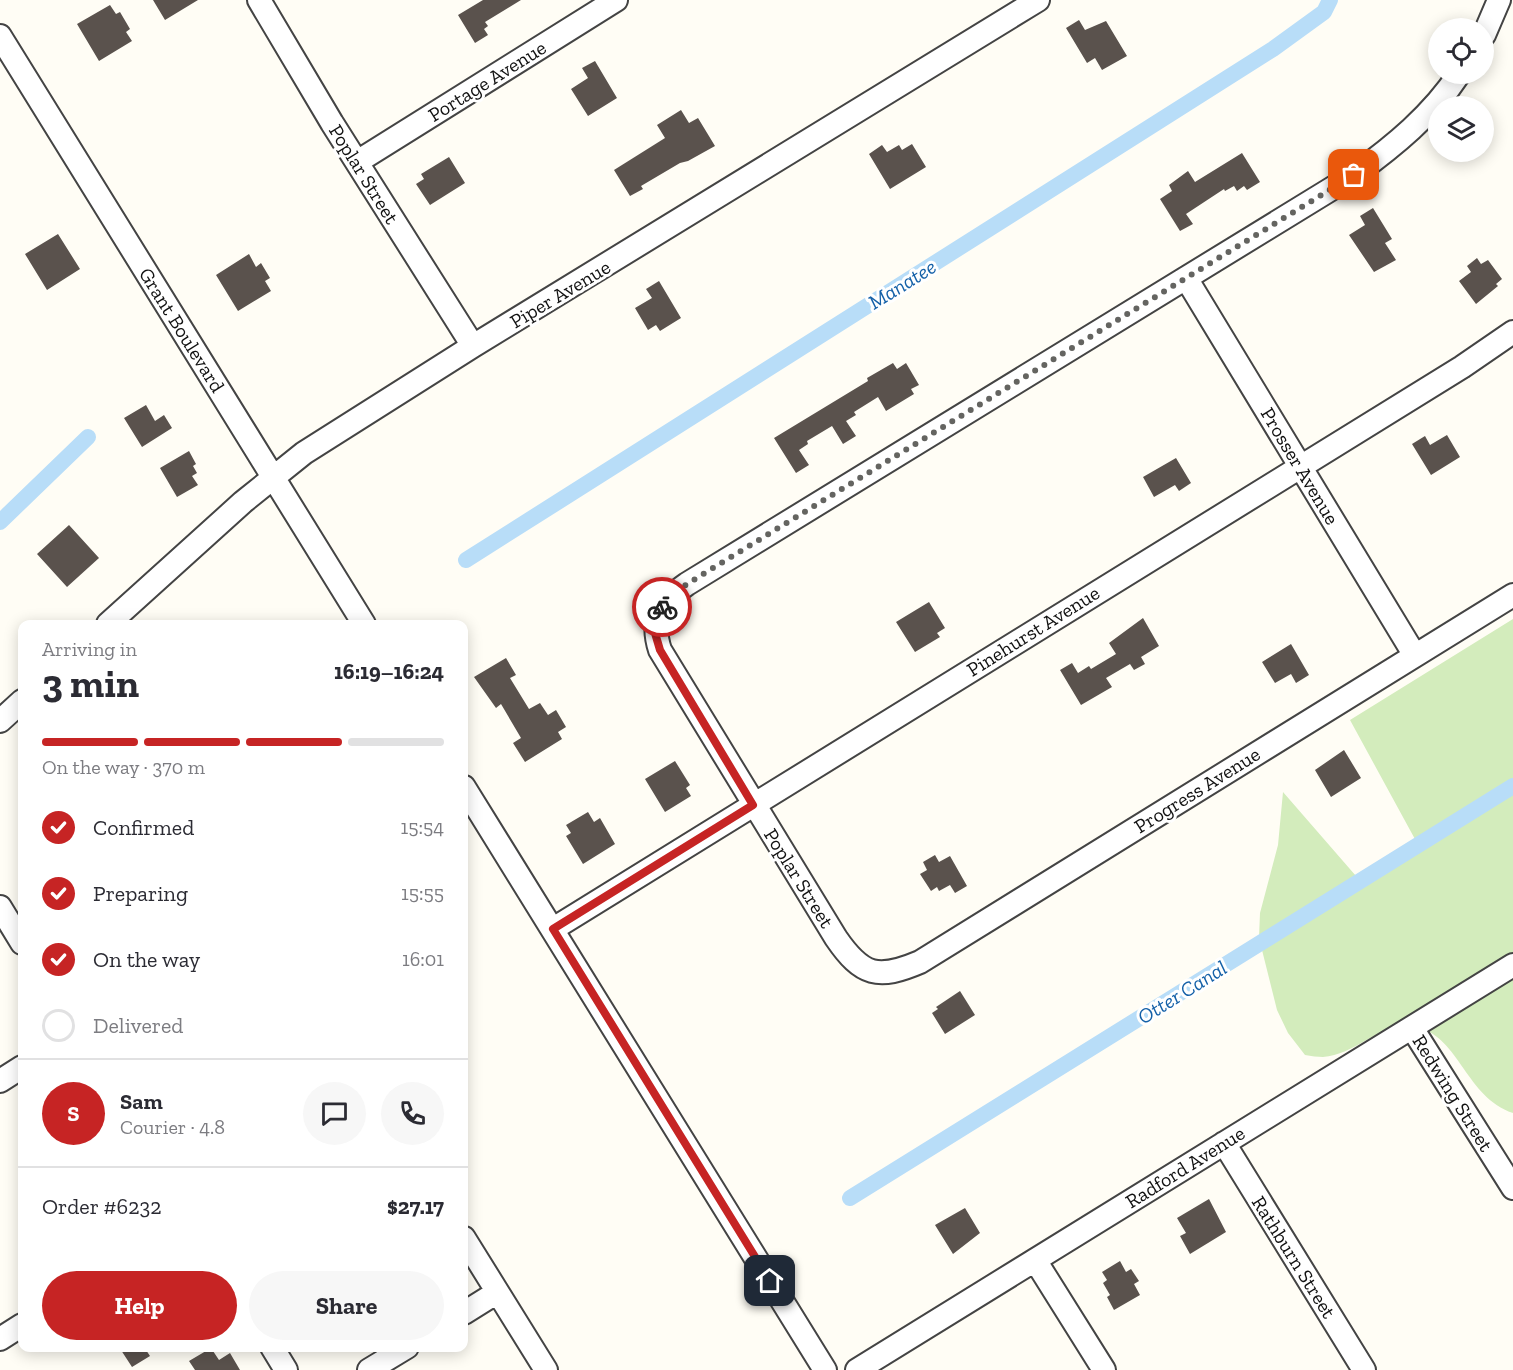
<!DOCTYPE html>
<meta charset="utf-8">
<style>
body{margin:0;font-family:"Zilla Slab",serif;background:#f7f7f7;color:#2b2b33;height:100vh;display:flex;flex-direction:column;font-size:22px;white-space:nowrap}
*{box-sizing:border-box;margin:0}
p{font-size:20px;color:#7c7c81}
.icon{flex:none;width:33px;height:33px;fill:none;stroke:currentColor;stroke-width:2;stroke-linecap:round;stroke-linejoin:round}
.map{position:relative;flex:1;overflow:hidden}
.side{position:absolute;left:18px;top:620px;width:450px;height:732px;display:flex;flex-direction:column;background:#fff;border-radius:12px;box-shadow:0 3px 15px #0003}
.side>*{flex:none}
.controls{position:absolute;left:1428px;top:18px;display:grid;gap:12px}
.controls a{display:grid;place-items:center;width:66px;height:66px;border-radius:50%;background:#fff;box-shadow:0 3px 15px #0003;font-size:30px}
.pin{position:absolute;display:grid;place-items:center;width:51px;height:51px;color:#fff;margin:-26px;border-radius:12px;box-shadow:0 3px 9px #0006}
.courier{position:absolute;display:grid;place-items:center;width:60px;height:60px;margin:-30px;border:4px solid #c62424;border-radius:50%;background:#fff;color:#222;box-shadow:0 2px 8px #0007}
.headline em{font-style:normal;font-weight:800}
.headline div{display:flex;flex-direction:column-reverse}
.headline{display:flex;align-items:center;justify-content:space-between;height:102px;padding:0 24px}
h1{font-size:39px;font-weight:800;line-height:45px}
.bar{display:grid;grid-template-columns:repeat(4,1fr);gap:9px 6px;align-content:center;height:72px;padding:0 24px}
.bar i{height:8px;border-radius:4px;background:#e1e1e2}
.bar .current{background:#c62424}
.bar p{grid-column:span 4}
.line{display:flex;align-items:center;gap:15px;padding:0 24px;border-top:2px solid #e1e1e2}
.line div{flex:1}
.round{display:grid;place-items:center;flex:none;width:63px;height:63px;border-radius:32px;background:#f7f7f7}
ol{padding:0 24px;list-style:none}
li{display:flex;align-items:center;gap:18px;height:66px}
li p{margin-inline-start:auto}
li .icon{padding:6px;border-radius:50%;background:#c62424;color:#fff;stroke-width:4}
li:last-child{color:#7c7c81}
li i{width:33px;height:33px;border:3px solid #e1e1e2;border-radius:50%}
.cta{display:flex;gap:12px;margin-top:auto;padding:12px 24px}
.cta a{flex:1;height:69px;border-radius:36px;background:#c62424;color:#fff;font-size:24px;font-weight:800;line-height:69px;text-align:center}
.cta a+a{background:#f7f7f7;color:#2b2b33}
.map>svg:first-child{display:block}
.green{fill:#d3ecbc}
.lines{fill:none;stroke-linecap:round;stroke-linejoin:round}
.canal{stroke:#b8ddf8;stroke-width:16}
.building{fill:#5a524d}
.minor-casing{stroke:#444;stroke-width:26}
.minor{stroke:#fff;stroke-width:22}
.done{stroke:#646461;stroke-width:6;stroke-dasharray:0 10.8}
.route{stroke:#c62424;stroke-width:8}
.labels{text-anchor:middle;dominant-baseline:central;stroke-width:6;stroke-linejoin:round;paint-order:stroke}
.street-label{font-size:20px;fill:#111;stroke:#fff}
.water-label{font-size:21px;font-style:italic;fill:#1561a8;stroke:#fff}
</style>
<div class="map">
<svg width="1513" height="1370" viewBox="0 0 1513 1370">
<rect width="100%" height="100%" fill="#fffdf5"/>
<!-- green -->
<path class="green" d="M 1513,619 L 1513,1113 C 1466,1097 1460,1039 1418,1027 C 1383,1018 1358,1055 1323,1057 C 1318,1057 1311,1056 1305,1055 L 1288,1033 L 1277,1010 L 1259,938 L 1260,913 L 1278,845 L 1283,792 L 1356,876 L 1416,841 L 1350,720 Z"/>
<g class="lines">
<!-- canal -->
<path class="canal" d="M 0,522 L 88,437
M 466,560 L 1273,49 L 1324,12 L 1330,0
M 850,1198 L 1513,786"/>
</g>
<!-- building -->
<path class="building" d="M 153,0 L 198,0 L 165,20 Z
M 483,0 L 521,0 L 485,22 L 488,26 L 484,29 L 488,35 L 475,43 L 458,15 Z
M 110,5 L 116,14 L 120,12 L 130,29 L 126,32 L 132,41 L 99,61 L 77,24 Z
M 1079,20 L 1085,30 L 1106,21 L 1127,56 L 1102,70 L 1095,58 L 1087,63 L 1066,28 Z
M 595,61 L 617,98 L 588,116 L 571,89 L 588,78 L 582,68 Z
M 681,110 L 689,123 L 698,118 L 715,146 L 688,161 L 680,163 L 641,186 L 643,189 L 630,196 L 614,170 L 665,138 L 657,125 Z
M 912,144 L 926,167 L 890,189 L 869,154 L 882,145 L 887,152 L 899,145 L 902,150 Z
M 1242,153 L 1260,182 L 1247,190 L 1244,186 L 1237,191 L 1234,186 L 1225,191 L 1224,189 L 1186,214 L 1193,224 L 1180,231 L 1160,199 L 1172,191 L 1169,185 L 1188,171 L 1195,182 Z
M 449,157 L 465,183 L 430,205 L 416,184 L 424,179 L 421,174 Z
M 1373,208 L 1392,239 L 1385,243 L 1396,260 L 1374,272 L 1349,235 L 1365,225 L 1360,216 Z
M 58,234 L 80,269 L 47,290 L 25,254 Z
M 249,254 L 256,267 L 261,263 L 270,278 L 265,281 L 271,291 L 238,311 L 216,275 Z
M 1477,258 L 1481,264 L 1488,260 L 1502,279 L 1496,284 L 1498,286 L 1476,304 L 1459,281 L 1471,272 L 1467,266 Z
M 659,281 L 681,318 L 660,331 L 656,325 L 648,330 L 635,308 L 652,298 L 646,289 Z
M 893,363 L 897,369 L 906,363 L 919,385 L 911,389 L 914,394 L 886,411 L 878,397 L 854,412 L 856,415 L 846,421 L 856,436 L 843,444 L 832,426 L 807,441 L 808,444 L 799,450 L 809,465 L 796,473 L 774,438 L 868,381 L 867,378 Z
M 146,405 L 155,421 L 164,415 L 172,428 L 142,447 L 124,418 Z
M 1447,435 L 1460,457 L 1431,475 L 1412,444 L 1425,436 L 1430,445 Z
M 189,451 L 196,464 L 193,466 L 197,473 L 192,476 L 198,485 L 177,497 L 160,468 Z
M 1176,458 L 1191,483 L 1179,491 L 1175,485 L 1154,497 L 1143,477 Z
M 69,525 L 99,558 L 67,587 L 37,554 Z
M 929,602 L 945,628 L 937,633 L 940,637 L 915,652 L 896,622 Z
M 1143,618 L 1159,646 L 1141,657 L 1145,664 L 1134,670 L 1130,664 L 1106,678 L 1112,687 L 1081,705 L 1060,670 L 1072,663 L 1078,673 L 1089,666 L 1091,669 L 1116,654 L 1109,643 Z
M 1291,644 L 1309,675 L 1296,683 L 1291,674 L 1275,683 L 1262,662 Z
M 506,658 L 516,675 L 510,678 L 529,709 L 540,703 L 548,715 L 556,710 L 566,727 L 558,732 L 562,739 L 525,762 L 513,743 L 521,738 L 501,704 L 496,708 L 474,677 Z
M 1344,750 L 1361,778 L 1331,797 L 1315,770 Z
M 675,761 L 690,785 L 686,788 L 691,796 L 665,812 L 645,779 Z
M 588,812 L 594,822 L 600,818 L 615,844 L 583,864 L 566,836 L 571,833 L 566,825 Z
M 935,855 L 939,862 L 950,856 L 967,886 L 955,893 L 950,885 L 939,891 L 937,887 L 931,891 L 920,874 L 927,870 L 923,862 Z
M 960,991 L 975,1015 L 945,1034 L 932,1013 L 938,1009 L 936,1007 Z
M 1209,1199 L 1226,1232 L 1190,1254 L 1180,1236 L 1186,1233 L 1177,1218 Z
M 965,1208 L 980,1233 L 953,1254 L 935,1225 Z
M 1120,1261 L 1126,1272 L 1131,1269 L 1139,1281 L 1134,1284 L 1140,1295 L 1114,1310 L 1107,1297 L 1110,1295 L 1103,1283 L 1107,1280 L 1102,1272 Z
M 119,1347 L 144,1347 L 150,1356 L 132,1367 Z
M 211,1348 L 219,1360 L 230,1353 L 240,1370 L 195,1370 L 189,1361 Z"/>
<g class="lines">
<defs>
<path id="minor" d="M 259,0 L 332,123 L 473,346
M 1484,35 L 1499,0
M 0,36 L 364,624
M 1459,74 C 1432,115 1394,146 1354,175 L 687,584 C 661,602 650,619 660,650 L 836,938 C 862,976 878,980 920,962 L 1513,595
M 357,162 L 616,0
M 1186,278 L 1414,654
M 108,624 L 243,502 L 304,453 L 473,346 L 1038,0
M 0,721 L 22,701
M 464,787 L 825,1370
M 0,907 L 22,943
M 553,929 L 1462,367 L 1513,332
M 1412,1028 L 1513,1188
M 0,1081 L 22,1067
M 1224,1143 L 1364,1370
M 464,1238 L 546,1370
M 1035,1260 L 1104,1370
M 464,1313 L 496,1293
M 0,1339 L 22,1325
M 272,1347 L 286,1370
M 369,1370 L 407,1347
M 857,1370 L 1513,965"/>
</defs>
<!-- minor casing -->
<use href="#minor" class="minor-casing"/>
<!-- minor -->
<use href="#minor" class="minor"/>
</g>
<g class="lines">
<!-- done -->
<path class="done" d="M 662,607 L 671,595 L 687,584 L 1354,175"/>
<!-- route -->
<path class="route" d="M 662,607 L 655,633 L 660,650 L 753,805 L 553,929 L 770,1281"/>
</g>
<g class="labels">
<!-- street labels -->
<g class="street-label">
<text transform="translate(487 81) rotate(-32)">Portage Avenue</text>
<text transform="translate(364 174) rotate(58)">Poplar Street</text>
<text transform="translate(560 294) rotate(-31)">Piper Avenue</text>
<text transform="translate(182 330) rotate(58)">Grant Boulevard</text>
<text transform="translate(1300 466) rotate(59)">Prosser Avenue</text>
<text transform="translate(1033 631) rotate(-32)">Pinehurst Avenue</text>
<text transform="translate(1197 790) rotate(-32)">Progress Avenue</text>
<text transform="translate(799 878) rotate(58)">Poplar Street</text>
<text transform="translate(1453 1093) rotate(58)">Redwing Street</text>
<text transform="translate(1185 1167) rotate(-32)">Radford Avenue</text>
<text transform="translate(1294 1257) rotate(58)">Rathburn Street</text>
</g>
<!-- water labels -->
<g class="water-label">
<text transform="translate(902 284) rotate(-32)">Manatee</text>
<text transform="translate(1182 992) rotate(-32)">Otter Canal</text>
</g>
</g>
</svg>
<div class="controls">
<a><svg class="icon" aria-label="locate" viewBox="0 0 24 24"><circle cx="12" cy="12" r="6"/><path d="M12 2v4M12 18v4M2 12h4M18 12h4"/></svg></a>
<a><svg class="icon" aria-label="layers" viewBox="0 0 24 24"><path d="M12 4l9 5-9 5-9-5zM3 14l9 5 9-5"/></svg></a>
</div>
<div class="pin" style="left:1354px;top:175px;background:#ea580c"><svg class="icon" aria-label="bag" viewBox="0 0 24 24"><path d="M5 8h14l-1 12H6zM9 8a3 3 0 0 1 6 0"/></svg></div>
<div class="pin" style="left:770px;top:1281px;background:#1f2937"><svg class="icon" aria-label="home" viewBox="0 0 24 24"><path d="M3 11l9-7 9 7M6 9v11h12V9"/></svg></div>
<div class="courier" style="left:662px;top:607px"><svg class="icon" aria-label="bike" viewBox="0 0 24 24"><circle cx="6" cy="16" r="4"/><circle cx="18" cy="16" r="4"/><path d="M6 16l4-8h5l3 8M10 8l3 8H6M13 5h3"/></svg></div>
<section class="side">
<div class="headline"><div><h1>3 min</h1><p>Arriving in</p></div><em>16:19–16:24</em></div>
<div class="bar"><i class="current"></i><i class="current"></i><i class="current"></i><i></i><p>On the way · 370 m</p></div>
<ol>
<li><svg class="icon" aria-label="check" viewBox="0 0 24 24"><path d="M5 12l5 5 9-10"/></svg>Confirmed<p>15:54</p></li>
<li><svg class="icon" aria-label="check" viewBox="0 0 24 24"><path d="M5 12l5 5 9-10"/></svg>Preparing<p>15:55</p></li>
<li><svg class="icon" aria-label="check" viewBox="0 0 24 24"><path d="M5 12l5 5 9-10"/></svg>On the way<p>16:01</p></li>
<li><i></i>Delivered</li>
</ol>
<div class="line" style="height:108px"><b class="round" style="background:#c62424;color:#fff">S</b><div><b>Sam</b><p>Courier · 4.8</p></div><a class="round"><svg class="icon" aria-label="chat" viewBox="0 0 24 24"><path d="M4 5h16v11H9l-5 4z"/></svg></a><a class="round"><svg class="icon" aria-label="phone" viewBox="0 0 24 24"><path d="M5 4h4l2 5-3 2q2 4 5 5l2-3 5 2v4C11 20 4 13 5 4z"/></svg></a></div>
<div class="line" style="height:78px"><div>Order #6232</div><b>$27.17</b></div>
<div class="cta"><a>Help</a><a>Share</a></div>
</section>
</div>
